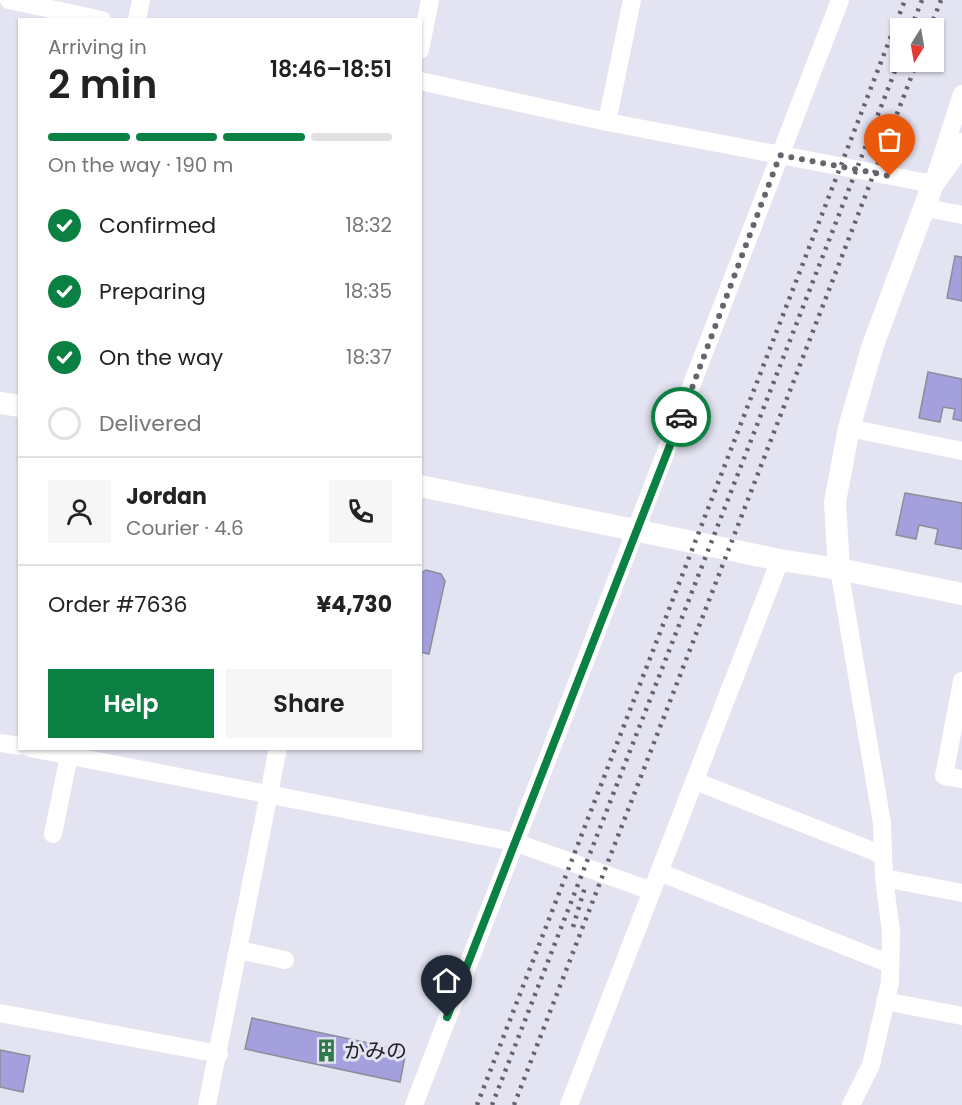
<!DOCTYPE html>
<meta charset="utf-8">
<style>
body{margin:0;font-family:Poppins,"Noto Sans JP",sans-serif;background:#f6f6f6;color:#222;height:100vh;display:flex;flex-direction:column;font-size:22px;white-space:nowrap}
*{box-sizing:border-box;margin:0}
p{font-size:20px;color:#767676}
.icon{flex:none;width:33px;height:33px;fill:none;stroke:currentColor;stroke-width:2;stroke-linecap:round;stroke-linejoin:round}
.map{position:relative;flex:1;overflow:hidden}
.drawer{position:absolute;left:18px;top:18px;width:404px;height:732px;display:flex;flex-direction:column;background:#fff;border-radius:0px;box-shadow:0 2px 4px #0004}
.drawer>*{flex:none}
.needle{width:39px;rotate:191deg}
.tools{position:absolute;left:890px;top:18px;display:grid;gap:12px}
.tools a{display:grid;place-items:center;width:54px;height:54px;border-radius:0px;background:#fff;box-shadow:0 2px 4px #0004;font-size:30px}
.pin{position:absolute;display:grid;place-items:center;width:51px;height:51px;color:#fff;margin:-62px -26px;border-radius:50% 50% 50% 0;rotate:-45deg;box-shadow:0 0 6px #0007}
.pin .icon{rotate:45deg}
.courier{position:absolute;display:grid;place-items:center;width:60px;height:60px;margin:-30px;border:4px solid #0b8043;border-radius:50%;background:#fff;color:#222;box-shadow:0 2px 8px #0007}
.headline em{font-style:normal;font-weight:600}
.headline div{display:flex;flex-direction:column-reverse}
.headline{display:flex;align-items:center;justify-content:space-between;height:102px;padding:0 30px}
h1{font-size:39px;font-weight:600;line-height:45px}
.bar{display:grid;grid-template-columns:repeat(4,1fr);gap:9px 6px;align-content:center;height:72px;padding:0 30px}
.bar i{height:8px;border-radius:4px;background:#e0e0e0}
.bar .selected{background:#0b8043}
.bar p{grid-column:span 4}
.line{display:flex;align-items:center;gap:15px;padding:0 30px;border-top:2px solid #e0e0e0}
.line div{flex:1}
.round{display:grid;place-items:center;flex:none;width:63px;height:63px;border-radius:0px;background:#f6f6f6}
ol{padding:0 30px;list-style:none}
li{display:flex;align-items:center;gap:18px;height:66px}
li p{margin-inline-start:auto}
li .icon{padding:6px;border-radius:50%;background:#0b8043;color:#fff;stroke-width:4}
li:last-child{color:#767676}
li i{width:33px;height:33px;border:3px solid #e0e0e0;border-radius:50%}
.primary-button{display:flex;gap:12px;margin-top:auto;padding:12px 30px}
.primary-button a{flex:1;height:69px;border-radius:0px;background:#0b8043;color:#fff;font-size:24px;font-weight:600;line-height:69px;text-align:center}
.primary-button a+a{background:#f6f6f6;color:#222}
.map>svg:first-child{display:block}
.building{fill:#a4a0dd;stroke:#8d8c99;stroke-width:1.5}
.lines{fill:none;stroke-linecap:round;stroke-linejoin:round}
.minor{stroke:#fff;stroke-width:18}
.tertiary{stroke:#fff;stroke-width:22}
.rail{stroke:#65646d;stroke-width:4.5;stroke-dasharray:3 6;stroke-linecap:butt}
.done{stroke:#66656e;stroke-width:6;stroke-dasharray:0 10.8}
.route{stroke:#0b8043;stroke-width:8}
.labels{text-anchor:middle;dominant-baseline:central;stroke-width:6;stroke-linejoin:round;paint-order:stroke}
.poi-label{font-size:21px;fill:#222127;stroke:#e3e3f1;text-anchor:start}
</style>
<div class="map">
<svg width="962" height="1105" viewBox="0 0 962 1105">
<rect width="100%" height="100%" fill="#e3e3f1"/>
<!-- building -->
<path class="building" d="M 955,256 L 962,257 L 962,301 L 947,298 Z
M 928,372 L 962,379 L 962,421 L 953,419 L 955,409 L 943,407 L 940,422 L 919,418 Z
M 905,493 L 962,503 L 962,549 L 935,544 L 938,529 L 919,525 L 916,539 L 896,535 Z
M 426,570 L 441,574 L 445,581 L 429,654 L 420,652 L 420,574 Z
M 252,1018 L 406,1051 L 400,1082 L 245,1049 Z
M 0,1050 L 30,1056 L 23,1092 L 0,1087 Z"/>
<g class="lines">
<!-- minor -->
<path class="minor" d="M 9,0 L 102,20
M 137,20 L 141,0
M 420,50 L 430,0
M 420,81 L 607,122 L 933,184 L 962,94
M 607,122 L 632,0
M 927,208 L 962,215
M 849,428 L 962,451
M 839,569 L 882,823 L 884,878 L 891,932 L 890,982 L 871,1065 L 851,1105
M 962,681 L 944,776 L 962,779
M 0,743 L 20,746
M 30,748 L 514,842 L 652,891
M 695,781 L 883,855
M 53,834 L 69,756
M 659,872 L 890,964
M 884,878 L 962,893
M 239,950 L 285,960
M 885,1001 L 962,1016
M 0,1013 L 219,1054
M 207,1105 L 278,748
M 414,1105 L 840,0
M 569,1105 L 780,560"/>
<!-- tertiary -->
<path class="tertiary" d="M 0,403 L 20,406
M 420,486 L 780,560 L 839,569 L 962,594
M 839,569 L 835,502 L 849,428 L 873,345 L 933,184 L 962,144"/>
<!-- rail -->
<path class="rail" d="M 911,28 L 922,0
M 930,28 L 941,0
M 573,927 L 585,887
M 477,1105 L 905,0
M 492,1105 L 900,58
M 514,1105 L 917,62"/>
</g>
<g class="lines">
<!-- done -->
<path class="done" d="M 681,417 L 780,155 L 890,176"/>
<!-- route -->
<path class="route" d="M 447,1017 L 681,417"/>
</g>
<!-- icons -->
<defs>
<symbol id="building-bare" viewBox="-9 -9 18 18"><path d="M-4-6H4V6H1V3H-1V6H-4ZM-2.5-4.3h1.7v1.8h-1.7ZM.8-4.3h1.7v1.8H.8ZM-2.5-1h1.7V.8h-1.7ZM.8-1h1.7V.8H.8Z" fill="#2e7a49" stroke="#e3e3f1" stroke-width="2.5" paint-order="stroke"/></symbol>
</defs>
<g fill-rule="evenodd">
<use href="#building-bare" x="310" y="1034" width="33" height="33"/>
</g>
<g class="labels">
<!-- poi labels -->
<g class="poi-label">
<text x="344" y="1050">かみの</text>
</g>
</g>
</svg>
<div class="tools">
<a><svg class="needle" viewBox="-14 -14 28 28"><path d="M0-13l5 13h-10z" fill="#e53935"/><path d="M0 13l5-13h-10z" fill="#767676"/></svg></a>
</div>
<div class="pin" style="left:890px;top:176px;background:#ea580c"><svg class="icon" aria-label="bag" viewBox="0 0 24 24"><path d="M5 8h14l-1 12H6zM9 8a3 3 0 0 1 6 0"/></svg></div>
<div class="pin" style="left:447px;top:1017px;background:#1f2937"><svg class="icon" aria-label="home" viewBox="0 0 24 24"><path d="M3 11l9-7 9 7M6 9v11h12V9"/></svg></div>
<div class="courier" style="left:681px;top:417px"><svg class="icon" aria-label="car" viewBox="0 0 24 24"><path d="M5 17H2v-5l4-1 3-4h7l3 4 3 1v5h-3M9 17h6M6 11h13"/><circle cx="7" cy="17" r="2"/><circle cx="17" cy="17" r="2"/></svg></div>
<section class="drawer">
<div class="headline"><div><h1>2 min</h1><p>Arriving in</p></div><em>18:46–18:51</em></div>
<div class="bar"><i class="selected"></i><i class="selected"></i><i class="selected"></i><i></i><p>On the way · 190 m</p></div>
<ol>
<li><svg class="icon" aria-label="check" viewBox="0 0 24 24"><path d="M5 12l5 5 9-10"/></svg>Confirmed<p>18:32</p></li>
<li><svg class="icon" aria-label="check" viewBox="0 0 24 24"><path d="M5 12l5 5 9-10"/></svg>Preparing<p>18:35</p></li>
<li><svg class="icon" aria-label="check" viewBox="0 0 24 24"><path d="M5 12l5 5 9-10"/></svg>On the way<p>18:37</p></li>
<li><i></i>Delivered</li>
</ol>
<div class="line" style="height:108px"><a class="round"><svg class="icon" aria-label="person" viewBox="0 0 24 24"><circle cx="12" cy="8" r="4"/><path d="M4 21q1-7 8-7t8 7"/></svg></a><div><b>Jordan</b><p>Courier · 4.6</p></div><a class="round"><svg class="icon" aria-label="phone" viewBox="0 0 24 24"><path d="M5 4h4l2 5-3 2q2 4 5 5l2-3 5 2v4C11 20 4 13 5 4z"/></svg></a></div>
<div class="line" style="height:78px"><div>Order #7636</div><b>¥4,730</b></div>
<div class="primary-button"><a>Help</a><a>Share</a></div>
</section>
</div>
